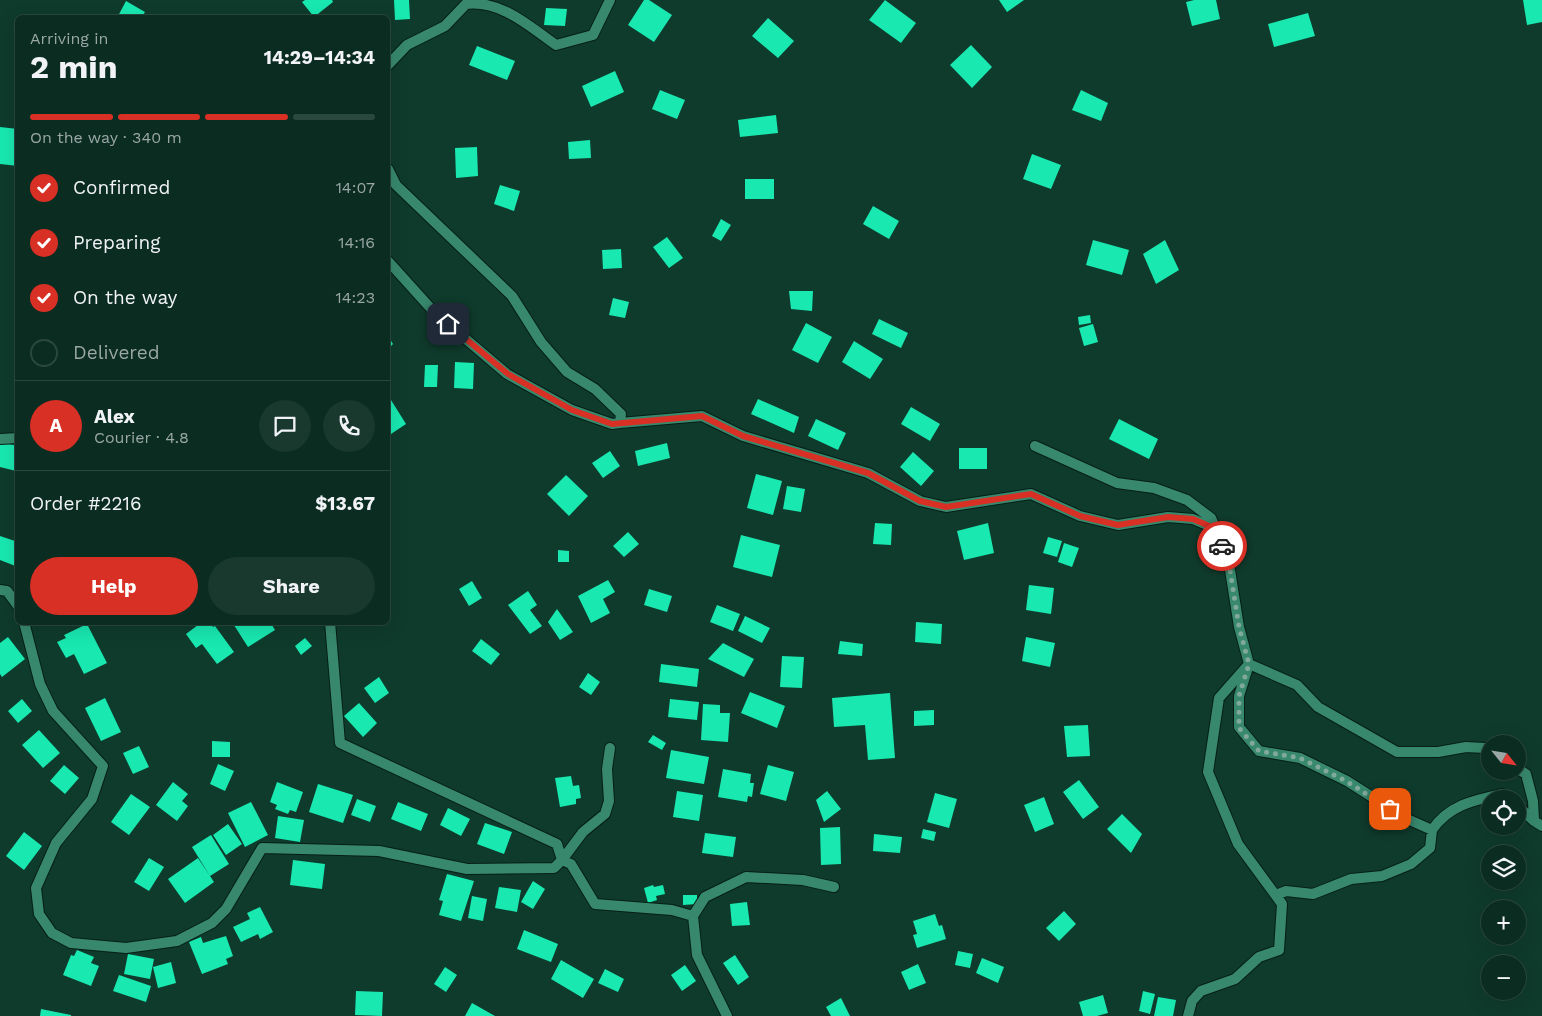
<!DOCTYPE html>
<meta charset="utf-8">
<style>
body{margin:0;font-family:"Work Sans",sans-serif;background:#19382e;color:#f1f3f6;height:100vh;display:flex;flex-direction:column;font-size:19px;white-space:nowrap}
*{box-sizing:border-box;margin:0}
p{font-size:16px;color:#9aa7a5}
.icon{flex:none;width:28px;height:28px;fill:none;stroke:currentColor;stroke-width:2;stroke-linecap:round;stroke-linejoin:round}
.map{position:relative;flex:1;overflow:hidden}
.details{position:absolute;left:15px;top:15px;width:375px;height:610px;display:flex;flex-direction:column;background:#0b2c21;border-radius:8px;box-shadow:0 5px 20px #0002,0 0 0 1px #2b483f}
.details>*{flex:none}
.needle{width:32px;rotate:120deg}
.controls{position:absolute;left:1481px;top:735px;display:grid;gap:10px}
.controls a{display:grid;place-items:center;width:45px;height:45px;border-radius:50%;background:#0b2c21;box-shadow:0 5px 20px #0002,0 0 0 1px #2b483f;font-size:25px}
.pin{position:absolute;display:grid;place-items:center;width:42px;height:42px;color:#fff;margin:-21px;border-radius:10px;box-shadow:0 2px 8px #0006}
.courier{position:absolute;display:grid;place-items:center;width:50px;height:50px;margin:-25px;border:4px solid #d93025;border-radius:50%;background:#fff;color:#222;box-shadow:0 1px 6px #0007}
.head em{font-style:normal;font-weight:700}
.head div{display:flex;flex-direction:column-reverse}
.head{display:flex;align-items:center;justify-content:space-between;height:85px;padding:0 15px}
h1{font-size:32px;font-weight:700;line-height:38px}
.bar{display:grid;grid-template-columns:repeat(4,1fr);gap:8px 5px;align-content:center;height:60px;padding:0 15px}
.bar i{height:6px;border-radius:4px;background:#2b483f}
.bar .current{background:#d93025}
.bar p{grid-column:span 4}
.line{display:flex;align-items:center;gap:12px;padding:0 15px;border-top:1px solid #2b483f}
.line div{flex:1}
.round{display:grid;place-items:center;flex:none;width:52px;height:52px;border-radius:26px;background:#19382e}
ol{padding:0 15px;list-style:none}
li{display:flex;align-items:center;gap:15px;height:55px}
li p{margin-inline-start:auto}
li .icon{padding:5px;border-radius:50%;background:#d93025;color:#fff;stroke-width:4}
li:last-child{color:#9aa7a5}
li i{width:28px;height:28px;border:2px solid #2b483f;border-radius:50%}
.button{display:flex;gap:10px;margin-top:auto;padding:10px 15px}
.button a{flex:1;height:58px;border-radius:30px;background:#d93025;color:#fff;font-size:20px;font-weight:700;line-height:58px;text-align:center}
.button a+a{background:#19382e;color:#f1f3f6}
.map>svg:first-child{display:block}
.building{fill:#19e8b1}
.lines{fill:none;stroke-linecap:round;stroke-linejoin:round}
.minor-casing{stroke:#061f16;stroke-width:12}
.minor{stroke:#37886c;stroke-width:10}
.done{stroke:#81a999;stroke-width:5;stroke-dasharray:0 9}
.route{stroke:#d93025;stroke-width:6}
</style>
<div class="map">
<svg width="1542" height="1016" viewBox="0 0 1542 1016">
<rect width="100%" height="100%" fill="#0f3b2c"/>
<!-- building -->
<path class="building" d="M 305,0 L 332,0 L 333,2 L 314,17 L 302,2 Z
M 394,0 L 409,0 L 410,19 L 395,20 Z
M 644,0 L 649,0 L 672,15 L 654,42 L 628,25 Z
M 885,0 L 916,23 L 901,43 L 869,20 Z
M 999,0 L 1024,0 L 1007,12 Z
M 1194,0 L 1216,0 L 1220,19 L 1192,26 L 1186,2 Z
M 1523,0 L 1542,0 L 1542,22 L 1527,25 Z
M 126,1 L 145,12 L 141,18 L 117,18 Z
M 546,8 L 567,9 L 565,26 L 544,25 Z
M 1308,13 L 1315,36 L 1274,47 L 1268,24 Z
M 768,18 L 794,41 L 778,58 L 752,36 Z
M 971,45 L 992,67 L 972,88 L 950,65 Z
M 477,46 L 515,61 L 507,80 L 469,65 Z
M 615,71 L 624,92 L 591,107 L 582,86 Z
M 660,90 L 685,100 L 677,119 L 652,109 Z
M 1081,90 L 1108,103 L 1101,121 L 1072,110 Z
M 776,115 L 778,133 L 740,137 L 738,120 Z
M 0,127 L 18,129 L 18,166 L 0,164 Z
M 590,140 L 591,158 L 569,159 L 568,142 Z
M 477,147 L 478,176 L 456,178 L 455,148 Z
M 1032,154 L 1061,165 L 1051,189 L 1023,179 Z
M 745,179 L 774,179 L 774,199 L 745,199 Z
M 500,185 L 520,191 L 514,211 L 494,204 Z
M 873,206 L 899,221 L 889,239 L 863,224 Z
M 721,219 L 731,225 L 721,241 L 712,236 Z
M 667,237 L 683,258 L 669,268 L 653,247 Z
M 1093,240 L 1129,250 L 1122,275 L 1086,265 Z
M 1165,240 L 1179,270 L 1156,284 L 1143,254 Z
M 621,249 L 622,268 L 603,269 L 602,250 Z
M 789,291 L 813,291 L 812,311 L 791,309 Z
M 613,298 L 629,302 L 625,318 L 609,315 Z
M 1090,315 L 1091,323 L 1079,325 L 1078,317 Z
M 879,319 L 908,333 L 901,348 L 872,334 Z
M 806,323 L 832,337 L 818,363 L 792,350 Z
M 1093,324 L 1098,342 L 1084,346 L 1079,328 Z
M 388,336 L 393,344 L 388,349 Z
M 854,341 L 883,359 L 870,379 L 842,362 Z
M 455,362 L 474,363 L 473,389 L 454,388 Z
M 425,365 L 438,365 L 437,387 L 424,387 Z
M 758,399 L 799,417 L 794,433 L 751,414 Z
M 391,400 L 406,424 L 388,436 L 388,402 Z
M 911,407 L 940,424 L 930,441 L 901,424 Z
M 816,419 L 846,433 L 838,450 L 808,436 Z
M 1119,419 L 1158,439 L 1149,459 L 1109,439 Z
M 0,442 L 18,446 L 16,471 L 0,467 Z
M 667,443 L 670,458 L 638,466 L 635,451 Z
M 959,448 L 987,448 L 987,469 L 959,469 Z
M 610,451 L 620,466 L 603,478 L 592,463 Z
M 913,452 L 934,471 L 921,486 L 900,467 Z
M 756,474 L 782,481 L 773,515 L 747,508 Z
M 566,475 L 588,496 L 569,516 L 547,494 Z
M 787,486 L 805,489 L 801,512 L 783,509 Z
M 875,523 L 892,524 L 891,545 L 873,544 Z
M 988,523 L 994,553 L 964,560 L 957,531 Z
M 628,532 L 639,544 L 624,557 L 613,546 Z
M 741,535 L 780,545 L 772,577 L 733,567 Z
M 0,536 L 18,542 L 18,567 L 0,560 Z
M 1048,537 L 1062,541 L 1057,557 L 1043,553 Z
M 1064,543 L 1079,548 L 1072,567 L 1058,562 Z
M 558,550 L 569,551 L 569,562 L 558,562 Z
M 608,580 L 615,592 L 603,599 L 610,613 L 591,623 L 578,596 Z
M 472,581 L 482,598 L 469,606 L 459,589 Z
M 1029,585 L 1054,588 L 1051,614 L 1026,610 Z
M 649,589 L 672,596 L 667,612 L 644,605 Z
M 528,591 L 537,605 L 530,610 L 542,626 L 530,634 L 508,605 Z
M 717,605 L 740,614 L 733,631 L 710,622 Z
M 557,609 L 573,632 L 560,640 L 548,622 Z
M 745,616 L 770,628 L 762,643 L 738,631 Z
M 202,622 L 210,622 L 213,627 L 215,626 L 234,652 L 217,664 L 202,644 L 196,648 L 186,634 Z
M 232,622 L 270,622 L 275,630 L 248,647 Z
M 916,622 L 942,624 L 941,644 L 915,642 Z
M 87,624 L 107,663 L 84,674 L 74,654 L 66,658 L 57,642 L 66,638 L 64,635 Z
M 8,637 L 25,659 L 2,677 L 0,674 L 0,643 Z
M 1026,637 L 1055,643 L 1050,667 L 1022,661 Z
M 305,638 L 312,646 L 301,655 L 295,646 Z
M 481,639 L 500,654 L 491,665 L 472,651 Z
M 840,641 L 863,644 L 862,656 L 838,654 Z
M 723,643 L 754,659 L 744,677 L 708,659 Z
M 782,656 L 804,657 L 802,688 L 780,687 Z
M 661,664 L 699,669 L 697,687 L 659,682 Z
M 588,673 L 600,682 L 591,695 L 579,687 Z
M 379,677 L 389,693 L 375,703 L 364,688 Z
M 750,692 L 785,706 L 777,728 L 741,713 Z
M 890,693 L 895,758 L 868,760 L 865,725 L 834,727 L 832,698 Z
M 105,698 L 121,732 L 101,741 L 85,708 Z
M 22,699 L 32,711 L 18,723 L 8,711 Z
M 670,699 L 699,702 L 697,720 L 668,717 Z
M 359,703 L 377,723 L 363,737 L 344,716 Z
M 703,704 L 720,705 L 720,713 L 730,713 L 728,742 L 701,740 Z
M 934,710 L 934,725 L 914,726 L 914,711 Z
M 1088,725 L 1090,756 L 1067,757 L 1064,726 Z
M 39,730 L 60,753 L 43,768 L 22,745 Z
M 653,735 L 666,743 L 662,750 L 648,742 Z
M 212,741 L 230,742 L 230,757 L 212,757 Z
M 139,746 L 149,767 L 133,774 L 123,753 Z
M 671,750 L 709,757 L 704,784 L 666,778 Z
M 218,764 L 234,771 L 225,791 L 210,784 Z
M 64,765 L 79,778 L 65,794 L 50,781 Z
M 768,765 L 794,772 L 786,801 L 760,794 Z
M 723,769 L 751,774 L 750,783 L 754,783 L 752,797 L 748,796 L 747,802 L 718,797 Z
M 571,776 L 573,786 L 579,785 L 581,798 L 576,799 L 576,804 L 560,807 L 555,778 Z
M 1079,780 L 1099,807 L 1083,819 L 1063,792 Z
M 173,782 L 188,794 L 182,801 L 188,806 L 177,821 L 156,805 Z
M 277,782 L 303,792 L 296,812 L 290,810 L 288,814 L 275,809 L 277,805 L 270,802 Z
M 318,784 L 353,795 L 343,823 L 309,812 Z
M 677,791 L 703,795 L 699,821 L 673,817 Z
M 827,791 L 841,809 L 824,822 L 816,800 Z
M 935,793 L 957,799 L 949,828 L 927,822 Z
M 131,794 L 150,807 L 129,835 L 111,822 Z
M 1044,797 L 1054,824 L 1035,832 L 1024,805 Z
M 357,799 L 376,806 L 370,822 L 351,815 Z
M 251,802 L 268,835 L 245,847 L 228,813 Z
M 398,802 L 428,814 L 421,831 L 391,819 Z
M 448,808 L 470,819 L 461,836 L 440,825 Z
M 1122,814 L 1142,834 L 1131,853 L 1107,829 Z
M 278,816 L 304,820 L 300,842 L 275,838 Z
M 485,823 L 512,832 L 504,854 L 477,844 Z
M 228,824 L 242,844 L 226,855 L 213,835 Z
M 840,827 L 841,864 L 821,865 L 820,828 Z
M 923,829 L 936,832 L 934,841 L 921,838 Z
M 24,832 L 42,846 L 24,870 L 6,856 Z
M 705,833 L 736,837 L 733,857 L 702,853 Z
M 874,834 L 902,837 L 900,853 L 873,851 Z
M 211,835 L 229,864 L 210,876 L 192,847 Z
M 149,858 L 164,867 L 149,891 L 134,882 Z
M 198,858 L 214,882 L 185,903 L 168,879 Z
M 293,860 L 325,864 L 322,889 L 290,885 Z
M 447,874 L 474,881 L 461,921 L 439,915 L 443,901 L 439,900 Z
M 533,881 L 545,889 L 533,909 L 521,902 Z
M 653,885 L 654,887 L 663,885 L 665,894 L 656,896 L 657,900 L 648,903 L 644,888 Z
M 499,887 L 521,890 L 517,912 L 495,908 Z
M 683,895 L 697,895 L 697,904 L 683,905 Z
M 472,896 L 487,899 L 483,921 L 468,918 Z
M 747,902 L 750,925 L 732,926 L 730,904 Z
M 260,907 L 273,932 L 260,939 L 258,934 L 241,942 L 233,927 L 250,919 L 247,913 Z
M 1064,911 L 1076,924 L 1059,941 L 1046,928 Z
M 935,914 L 939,926 L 942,925 L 946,939 L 917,948 L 913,935 L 917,934 L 913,921 Z
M 524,930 L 558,944 L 551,962 L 517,949 Z
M 226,936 L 233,956 L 226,959 L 228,964 L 202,974 L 189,942 L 201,937 L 203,943 Z
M 77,950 L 94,957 L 91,963 L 99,966 L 91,986 L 63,975 L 71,955 L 74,956 Z
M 958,951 L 973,954 L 970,968 L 955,965 Z
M 128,954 L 154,959 L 150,979 L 124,974 Z
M 735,955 L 749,977 L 738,985 L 723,963 Z
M 982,958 L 1004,967 L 998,983 L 976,973 Z
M 561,960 L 594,979 L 583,998 L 551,979 Z
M 171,962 L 176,983 L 158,988 L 153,967 Z
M 918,964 L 926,983 L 909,990 L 901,972 Z
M 685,965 L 696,981 L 682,991 L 671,975 Z
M 445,967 L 457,975 L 446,992 L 434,984 Z
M 605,969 L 624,979 L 618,992 L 598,983 Z
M 119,975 L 151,986 L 146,1002 L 113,991 Z
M 356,991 L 383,992 L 382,1016 L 355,1015 Z
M 1143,991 L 1155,994 L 1150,1014 L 1139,1011 Z
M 1103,995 L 1108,1013 L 1097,1016 L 1083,1016 L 1079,1002 Z
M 1158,997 L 1176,1000 L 1173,1016 L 1154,1016 Z
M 841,998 L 850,1016 L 831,1016 L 826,1007 Z
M 472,1003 L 495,1016 L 465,1016 Z
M 41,1009 L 71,1015 L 71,1016 L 40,1016 Z"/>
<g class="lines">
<defs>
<path id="minor" d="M 388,65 L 407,45 L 445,26 L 466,4 C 501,0 529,26 556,45 L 593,35 L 610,0
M 388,169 L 396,185 L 512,296 L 541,342 L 567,372 L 595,389 L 621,414 L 620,423 L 612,424 L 572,410 L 507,374 L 434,312 L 388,261
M 620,423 L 702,416 L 743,436 L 868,473 L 920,501 L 946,507 L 1031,494 L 1080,516 L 1118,525 L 1168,517 L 1193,519 L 1216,529 L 1230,570 L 1239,627 L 1249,664 L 1219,698 L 1208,772 L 1238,844 L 1282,904 L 1279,950 L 1259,957 L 1235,979 L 1201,991 L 1192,1001 L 1188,1016
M 0,439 L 18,438
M 1035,446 L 1117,483 L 1154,488 L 1187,500 L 1211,518 L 1216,529
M 0,590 L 7,591 L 18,606
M 24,622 L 40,684 L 53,711 L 103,766 L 92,799 L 56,843 L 36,888 L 39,914 L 52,933 L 71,943 L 126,948 L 177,941 L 212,923 L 226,909 L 262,848 L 379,851 L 467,869 L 554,868 L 562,860 L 557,844 L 340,743 L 330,622
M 610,748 L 607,769 L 609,801 L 605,814 L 583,832 L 562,860 L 571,864 L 595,904 L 672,910 L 693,916 L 697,955 L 727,1016
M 1490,752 L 1485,748 L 1466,747 L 1438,752 L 1397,752 L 1318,707 L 1297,685 L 1249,664 L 1239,696 L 1239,727 L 1259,751 L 1300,758 L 1347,781 L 1405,818 L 1432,830 C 1449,805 1474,800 1502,794 L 1508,799
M 1518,769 L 1526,774 L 1533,801 L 1534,821 L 1542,826
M 1518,806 L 1534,821
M 1276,895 L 1286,891 L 1313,894 L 1351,879 L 1382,876 L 1411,864 L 1430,848 L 1432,830
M 693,916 L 705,897 L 746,877 L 803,880 L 834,887"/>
</defs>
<!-- minor casing -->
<use href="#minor" class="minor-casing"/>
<!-- minor -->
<use href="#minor" class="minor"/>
</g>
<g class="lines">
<!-- done -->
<path class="done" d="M 1222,546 L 1230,570 L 1239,627 L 1249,664 L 1239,696 L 1239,728 L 1259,751 L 1300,758 L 1346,781 L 1390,809"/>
<!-- route -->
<path class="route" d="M 448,324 L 508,374 L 572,410 L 612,424 L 702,416 L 743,436 L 868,473 L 920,501 L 946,507 L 1031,494 L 1080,516 L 1118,525 L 1168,517 L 1193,519 L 1216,529 L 1222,546"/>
</g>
</svg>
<div class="controls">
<a><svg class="needle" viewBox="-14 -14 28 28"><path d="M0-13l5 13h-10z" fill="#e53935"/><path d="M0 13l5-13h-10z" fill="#9aa7a5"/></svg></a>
<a><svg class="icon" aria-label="locate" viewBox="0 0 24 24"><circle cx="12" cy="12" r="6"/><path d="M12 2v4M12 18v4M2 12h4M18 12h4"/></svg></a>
<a><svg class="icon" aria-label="layers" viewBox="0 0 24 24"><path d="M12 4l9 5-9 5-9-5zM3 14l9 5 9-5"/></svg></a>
<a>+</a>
<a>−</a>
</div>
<div class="pin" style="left:1390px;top:809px;background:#ea580c"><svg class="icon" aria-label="bag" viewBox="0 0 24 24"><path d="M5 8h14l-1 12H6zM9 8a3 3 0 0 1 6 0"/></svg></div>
<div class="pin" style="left:448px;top:324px;background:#1f2937"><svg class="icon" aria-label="home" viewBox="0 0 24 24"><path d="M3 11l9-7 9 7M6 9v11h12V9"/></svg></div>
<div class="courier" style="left:1222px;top:546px"><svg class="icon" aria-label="car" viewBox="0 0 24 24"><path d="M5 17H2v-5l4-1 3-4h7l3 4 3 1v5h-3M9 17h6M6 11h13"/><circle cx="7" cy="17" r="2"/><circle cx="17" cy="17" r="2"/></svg></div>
<section class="details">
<div class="head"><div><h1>2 min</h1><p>Arriving in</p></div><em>14:29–14:34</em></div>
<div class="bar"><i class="current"></i><i class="current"></i><i class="current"></i><i></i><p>On the way · 340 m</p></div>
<ol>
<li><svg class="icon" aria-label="check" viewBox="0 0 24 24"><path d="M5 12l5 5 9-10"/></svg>Confirmed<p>14:07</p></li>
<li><svg class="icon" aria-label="check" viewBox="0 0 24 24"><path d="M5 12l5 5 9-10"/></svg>Preparing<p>14:16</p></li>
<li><svg class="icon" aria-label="check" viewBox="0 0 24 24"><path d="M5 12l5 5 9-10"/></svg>On the way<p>14:23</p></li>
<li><i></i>Delivered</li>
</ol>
<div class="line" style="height:90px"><b class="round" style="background:#d93025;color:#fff">A</b><div><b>Alex</b><p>Courier · 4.8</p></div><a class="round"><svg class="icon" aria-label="chat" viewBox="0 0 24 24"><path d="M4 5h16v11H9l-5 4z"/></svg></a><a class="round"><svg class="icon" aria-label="phone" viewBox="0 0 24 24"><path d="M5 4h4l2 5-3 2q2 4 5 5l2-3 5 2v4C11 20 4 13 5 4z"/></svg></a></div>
<div class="line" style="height:65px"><div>Order #2216</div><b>$13.67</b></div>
<div class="button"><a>Help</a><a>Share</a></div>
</section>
</div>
